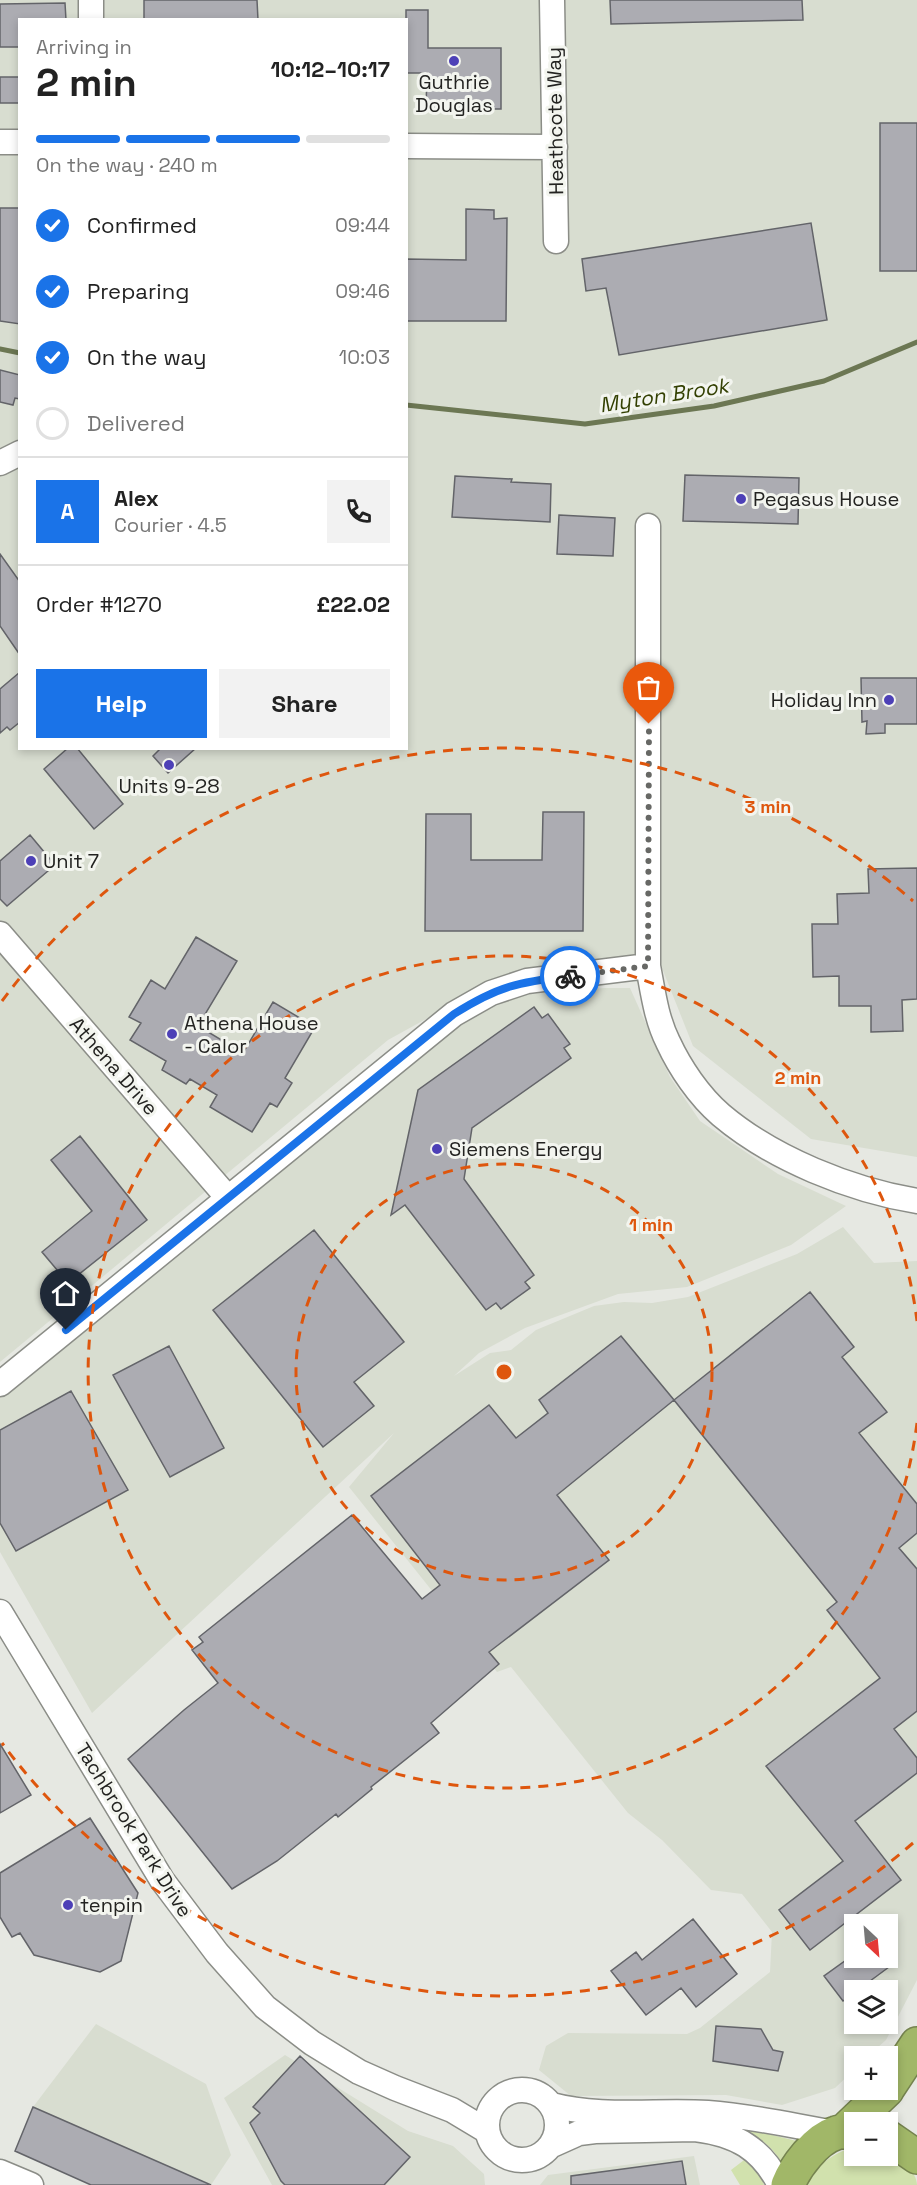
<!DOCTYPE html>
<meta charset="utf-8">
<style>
body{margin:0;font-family:"Space Grotesk",sans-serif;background:#f2f2f2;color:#222;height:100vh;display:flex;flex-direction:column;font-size:22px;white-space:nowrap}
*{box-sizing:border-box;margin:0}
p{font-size:20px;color:#767676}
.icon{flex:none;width:33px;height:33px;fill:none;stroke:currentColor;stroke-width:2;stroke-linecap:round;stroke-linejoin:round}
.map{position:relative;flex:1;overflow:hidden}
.drawer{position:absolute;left:18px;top:18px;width:390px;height:732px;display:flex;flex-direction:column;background:#fff;border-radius:0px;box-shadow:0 3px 9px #0003}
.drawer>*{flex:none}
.needle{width:39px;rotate:154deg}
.fabs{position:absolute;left:844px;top:1914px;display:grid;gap:12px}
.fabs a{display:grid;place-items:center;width:54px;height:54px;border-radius:0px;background:#fff;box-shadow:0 3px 9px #0003;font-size:30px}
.pin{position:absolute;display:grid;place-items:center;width:51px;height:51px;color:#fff;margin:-62px -26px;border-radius:50% 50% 50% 0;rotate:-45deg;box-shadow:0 0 6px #0007}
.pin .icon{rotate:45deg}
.courier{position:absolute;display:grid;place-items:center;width:60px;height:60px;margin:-30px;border:4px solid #1a73e8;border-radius:50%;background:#fff;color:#222;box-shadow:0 2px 8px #0007}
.summary em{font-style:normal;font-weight:700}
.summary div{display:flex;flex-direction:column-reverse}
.summary{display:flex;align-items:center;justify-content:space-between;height:102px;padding:0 18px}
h1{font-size:39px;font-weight:700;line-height:45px}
.bar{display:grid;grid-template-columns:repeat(4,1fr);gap:9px 6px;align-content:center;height:72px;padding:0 18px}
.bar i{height:8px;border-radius:4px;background:#e0e0e0}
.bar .active{background:#1a73e8}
.bar p{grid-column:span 4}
.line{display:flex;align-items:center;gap:15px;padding:0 18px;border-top:2px solid #e0e0e0}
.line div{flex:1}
.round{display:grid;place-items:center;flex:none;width:63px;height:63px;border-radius:0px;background:#f2f2f2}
ol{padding:0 18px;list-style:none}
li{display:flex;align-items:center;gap:18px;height:66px}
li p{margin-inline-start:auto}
li .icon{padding:6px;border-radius:50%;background:#1a73e8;color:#fff;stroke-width:4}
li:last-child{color:#767676}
li i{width:33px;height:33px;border:3px solid #e0e0e0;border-radius:50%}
.action{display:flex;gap:12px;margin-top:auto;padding:12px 18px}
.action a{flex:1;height:69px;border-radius:0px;background:#1a73e8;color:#fff;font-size:24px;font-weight:700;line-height:69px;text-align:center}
.action a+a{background:#f2f2f2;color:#222}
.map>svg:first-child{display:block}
.built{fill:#d8ddd0;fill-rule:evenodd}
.green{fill:#d1e1ad}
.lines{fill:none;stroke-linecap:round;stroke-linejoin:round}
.stream{stroke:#6c7753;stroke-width:5}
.building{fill:#acacb2;stroke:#636469;stroke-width:1.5}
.minor-casing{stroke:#8b8d87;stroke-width:27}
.highway-casing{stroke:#75834f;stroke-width:36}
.minor{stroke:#fff;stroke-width:24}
.highway{stroke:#a1b768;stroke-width:33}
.done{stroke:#676865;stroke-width:6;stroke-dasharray:0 10.8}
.route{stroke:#1a73e8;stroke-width:8}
.ring{fill:none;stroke:#de560d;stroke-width:3;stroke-dasharray:10 8}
.poi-dot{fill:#4d40b7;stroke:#f3f5ef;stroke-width:2}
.labels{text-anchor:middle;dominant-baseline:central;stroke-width:6;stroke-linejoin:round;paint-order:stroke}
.poi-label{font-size:20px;fill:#232321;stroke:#f3f5ef;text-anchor:start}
.street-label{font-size:20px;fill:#232321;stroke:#f3f5ef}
.water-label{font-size:21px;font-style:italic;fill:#334002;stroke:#f3f5ef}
.centre{fill:#de560d;stroke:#f3f5ef;stroke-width:3}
.ring-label{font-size:18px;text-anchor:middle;font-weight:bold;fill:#de560d;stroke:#f3f5ef;stroke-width:6;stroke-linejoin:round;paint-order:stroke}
</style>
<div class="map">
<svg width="917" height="2185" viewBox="0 0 917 2185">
<rect width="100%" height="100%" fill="#e6e8e2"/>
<!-- built -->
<path class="built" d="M 0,0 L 917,0 L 917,1157 L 811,1139 L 693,1046 L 662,968 L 590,970 L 493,982 L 388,1040 L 0,1362 ZM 20,20 L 406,20 L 406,748 L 20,748 Z
M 605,988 L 630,988 L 670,1077 L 700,1121 L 778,1174 L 846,1206 L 791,1245 L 687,1287 L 618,1294 L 525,1328 L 479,1353 L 454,1376 L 490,1353 L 511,1350 L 536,1330 L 594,1306 L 624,1302 L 652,1303 L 688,1297 L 797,1254 L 843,1227 L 874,1263 L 917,1261 L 917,1980 L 886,2040 L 868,2056 L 855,2056 L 855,2069 L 835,2088 L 782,2105 L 726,2095 L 571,2096 L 539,2070 L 546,2046 L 568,2033 L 687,2034 L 700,2028 L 770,1972 L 772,1932 L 742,1894 L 711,1890 L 662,1840 L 628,1813 L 511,1667 L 497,1672 L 349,1487 L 394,1433 L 92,1713 L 0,1552 L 0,1393 L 453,1024 L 516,995 ZM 855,1924 L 888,1924 L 888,1958 L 855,1958 ZM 855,1990 L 888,1990 L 888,2024 L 855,2024 Z
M 96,2024 L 206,2084 L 231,2155 L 211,2185 L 33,2107 Z
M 285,2055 L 408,2131 L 453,2146 L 484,2174 L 485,2185 L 272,2185 L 224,2098 Z
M 694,2156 L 700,2185 L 540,2185 L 548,2175 Z"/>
<!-- green -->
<path class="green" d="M 747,2129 L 805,2143 L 784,2168 C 776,2150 763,2140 746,2131 Z
M 855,2146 L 855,2156 C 865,2156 880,2153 889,2156 C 901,2160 917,2171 917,2185 L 805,2185 C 817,2164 833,2154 855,2146 Z
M 748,2157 L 761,2176 L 764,2185 L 740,2185 L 731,2170 Z"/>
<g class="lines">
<!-- stream -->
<path class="stream" d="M 0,349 L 20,353
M 406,405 L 585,424 L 714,406 L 824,381 L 917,342"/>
</g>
<!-- building -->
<path class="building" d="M 144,0 L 257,0 L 258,20 L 144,20 Z
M 610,0 L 802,0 L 803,20 L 611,24 Z
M 65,3 L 66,20 L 20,20 L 20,47 L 0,47 L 0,4 Z
M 406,10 L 428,10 L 428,48 L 501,48 L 501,109 L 426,109 L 427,73 L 406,73 Z
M 0,77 L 20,77 L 20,103 L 0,103 Z
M 880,123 L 917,123 L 917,271 L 880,271 Z
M 0,208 L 20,208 L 20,324 L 0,321 Z
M 466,209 L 494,210 L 494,219 L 507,218 L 506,321 L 406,321 L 406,259 L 466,260 Z
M 811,223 L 827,320 L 619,355 L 606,288 L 586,291 L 582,259 Z
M 0,370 L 20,375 L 20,399 L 15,398 L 13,405 L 0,402 Z
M 685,475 L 799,478 L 798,524 L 683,521 Z
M 455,476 L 512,479 L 511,482 L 551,484 L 550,522 L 452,517 Z
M 559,515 L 615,518 L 613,556 L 557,554 Z
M 0,554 L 20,582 L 20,655 L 0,626 Z
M 20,672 L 20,722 L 10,730 L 7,727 L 0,733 L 0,689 Z
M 861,678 L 917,678 L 917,724 L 885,724 L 885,733 L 866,734 L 867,721 L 862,722 Z
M 68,748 L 77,748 L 123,804 L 94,829 L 44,769 Z
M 161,748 L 196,748 L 168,773 L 153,756 Z
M 543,812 L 584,812 L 583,931 L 425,931 L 426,814 L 471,814 L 471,860 L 542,860 Z
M 30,835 L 55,865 L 7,906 L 0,899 L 0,861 Z
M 917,868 L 917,999 L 902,1000 L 903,1031 L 871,1032 L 871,1006 L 839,1006 L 839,976 L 813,977 L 812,924 L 838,924 L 837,894 L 869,893 L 868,869 Z
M 196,937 L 237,961 L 198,1026 L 243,1053 L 273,1002 L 315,1027 L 285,1078 L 292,1083 L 277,1107 L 270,1103 L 252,1132 L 210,1107 L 217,1095 L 190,1079 L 186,1084 L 162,1070 L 166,1061 L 130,1040 L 141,1023 L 129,1017 L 151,980 L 165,989 Z
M 534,1007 L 542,1018 L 548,1014 L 570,1044 L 564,1048 L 571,1058 L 472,1128 L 464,1179 L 534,1275 L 525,1282 L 530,1288 L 501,1309 L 496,1303 L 486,1310 L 405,1205 L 391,1215 L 418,1090 Z
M 80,1136 L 147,1220 L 68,1283 L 42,1252 L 92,1211 L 51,1160 Z
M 314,1230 L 404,1342 L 354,1382 L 374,1406 L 323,1447 L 213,1310 Z
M 810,1292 L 854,1347 L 842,1357 L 887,1412 L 859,1433 L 917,1504 L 917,1533 L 899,1548 L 917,1569 L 917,1711 L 894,1729 L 917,1758 L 917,1773 L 855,1821 L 901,1880 L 810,1950 L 779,1910 L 843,1861 L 766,1766 L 880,1678 L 827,1610 L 837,1602 L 674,1400 Z
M 621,1336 L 674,1400 L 557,1495 L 609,1560 L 489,1652 L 499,1664 L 431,1723 L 439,1733 L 371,1787 L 372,1789 L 338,1817 L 336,1814 L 277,1861 L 232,1889 L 128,1759 L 184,1710 L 218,1683 L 192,1650 L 203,1642 L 199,1637 L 352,1515 L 422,1599 L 440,1585 L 371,1496 L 489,1405 L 516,1438 L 548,1413 L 539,1400 Z
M 169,1346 L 224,1448 L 170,1477 L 113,1375 Z
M 71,1391 L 128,1490 L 16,1551 L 0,1523 L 0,1430 Z
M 0,1744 L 31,1795 L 0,1813 Z
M 90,1818 L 138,1893 L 121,1961 L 100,1972 L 34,1955 L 20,1933 L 12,1937 L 0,1917 L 0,1873 Z
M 693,1919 L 737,1974 L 696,2007 L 681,1988 L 646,2015 L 611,1971 L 636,1952 L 642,1960 Z
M 849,1958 L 881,1958 L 889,1967 L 843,2001 L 824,1976 Z
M 716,2026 L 761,2029 L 773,2050 L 783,2052 L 778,2071 L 713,2061 Z
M 300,2056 L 410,2157 L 384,2185 L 285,2185 L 281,2181 L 250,2123 L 260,2113 L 253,2107 Z
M 33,2107 L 211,2185 L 91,2185 L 15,2151 Z
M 682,2161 L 686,2185 L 571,2185 L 571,2176 Z"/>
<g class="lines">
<defs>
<path id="minor" d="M 91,0 L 91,20
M 552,0 L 556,241
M 0,142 L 20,142
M 406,146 L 555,147
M 0,463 L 20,453
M 648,526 L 648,966 C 653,992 656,1018 668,1042 C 680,1068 699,1096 721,1115 C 773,1159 851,1190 917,1201
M 0,934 L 228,1198
M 0,1384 L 454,1014 L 491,993 L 527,981 L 648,966
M 0,1612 L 162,1880 L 217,1953 L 265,2007 L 312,2043 L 359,2072 L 395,2088 L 452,2110 L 487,2131
M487 2125a35 35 0 1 1 70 0a35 35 0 1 1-70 0Z
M 552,2105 C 599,2118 658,2110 708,2113 C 751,2116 793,2126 835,2133
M 550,2146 L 579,2133 L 595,2131 L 695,2129 C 736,2134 761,2148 780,2185
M 0,2172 L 31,2185"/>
<path id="highway" d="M 888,2088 L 917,2044
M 843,2132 L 887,2090
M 888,2137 L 917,2157
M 788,2185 C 795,2167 816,2139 836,2133 C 841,2131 849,2132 855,2132"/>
</defs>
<!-- minor casing -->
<use href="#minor" class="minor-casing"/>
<!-- highway casing -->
<use href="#highway" class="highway-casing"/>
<!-- minor -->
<use href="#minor" class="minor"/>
<!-- highway -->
<use href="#highway" class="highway"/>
</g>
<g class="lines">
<!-- done -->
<path class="done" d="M 570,976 L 648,966 L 649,724"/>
<!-- route -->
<path class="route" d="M 66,1330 L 454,1014 C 498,986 519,982 570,976"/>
</g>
<!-- distance rings -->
<g class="ring">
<circle cx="504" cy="1372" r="208"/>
<path d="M917 1423A416 416 0 1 1 917 1321"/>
<path d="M913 1843A624 624 0 0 1 2 1743M2 1001A624 624 0 0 1 913 901"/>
</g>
<!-- markers -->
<g class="poi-dot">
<circle cx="454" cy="61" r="6"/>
<circle cx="741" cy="499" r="6"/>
<circle cx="889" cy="700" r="6"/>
<circle cx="169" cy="765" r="6"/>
<circle cx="31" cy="861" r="6"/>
<circle cx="172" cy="1034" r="6"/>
<circle cx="437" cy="1149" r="6"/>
<circle cx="68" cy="1905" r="6"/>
</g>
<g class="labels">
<!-- poi labels -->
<g class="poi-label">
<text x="454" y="82" text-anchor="middle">Guthrie<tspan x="454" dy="23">Douglas</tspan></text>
<text x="753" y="499">Pegasus House</text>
<text x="877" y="700" text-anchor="end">Holiday Inn</text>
<text x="169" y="786" text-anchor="middle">Units 9-28</text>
<text x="43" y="861">Unit 7</text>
<text x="184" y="1023">Athena House<tspan x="184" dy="23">- Calor</tspan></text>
<text x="449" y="1149">Siemens Energy</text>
<text x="80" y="1905">tenpin</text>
</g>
<!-- street labels -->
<g class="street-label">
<text transform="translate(555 121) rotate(-91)">Heathcote Way</text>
<text transform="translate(114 1066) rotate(49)">Athena Drive</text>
<text transform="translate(134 1830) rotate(58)">Tachbrook Park Drive</text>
</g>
<!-- water labels -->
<g class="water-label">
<text transform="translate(664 395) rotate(-9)">Myton Brook</text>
</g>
</g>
<circle cx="504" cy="1372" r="9" class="centre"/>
<g class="ring-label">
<text x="768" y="813">3 min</text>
<text x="798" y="1084">2 min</text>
<text x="651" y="1231">1 min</text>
</g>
</svg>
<div class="fabs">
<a><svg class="needle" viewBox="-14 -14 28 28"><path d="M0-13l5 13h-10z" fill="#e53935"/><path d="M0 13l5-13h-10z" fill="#767676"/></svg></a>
<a><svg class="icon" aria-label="layers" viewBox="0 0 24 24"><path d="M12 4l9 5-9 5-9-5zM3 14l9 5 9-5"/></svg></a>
<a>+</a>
<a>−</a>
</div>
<div class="pin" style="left:649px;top:724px;background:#ea580c"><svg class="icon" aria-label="bag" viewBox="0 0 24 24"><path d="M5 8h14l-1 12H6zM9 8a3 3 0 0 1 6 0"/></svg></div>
<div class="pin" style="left:66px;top:1330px;background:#1f2937"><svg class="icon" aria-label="home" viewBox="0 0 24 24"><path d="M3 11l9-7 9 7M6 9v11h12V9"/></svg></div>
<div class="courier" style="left:570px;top:976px"><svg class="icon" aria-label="bike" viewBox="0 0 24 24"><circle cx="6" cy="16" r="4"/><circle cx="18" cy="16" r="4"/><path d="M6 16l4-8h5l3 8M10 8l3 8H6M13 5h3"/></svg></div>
<section class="drawer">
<div class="summary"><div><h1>2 min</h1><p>Arriving in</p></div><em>10:12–10:17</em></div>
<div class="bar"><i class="active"></i><i class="active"></i><i class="active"></i><i></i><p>On the way · 240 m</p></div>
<ol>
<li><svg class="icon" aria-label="check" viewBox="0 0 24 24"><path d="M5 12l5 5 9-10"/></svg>Confirmed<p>09:44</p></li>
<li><svg class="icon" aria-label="check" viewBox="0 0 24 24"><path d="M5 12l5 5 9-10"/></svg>Preparing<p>09:46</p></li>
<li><svg class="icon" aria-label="check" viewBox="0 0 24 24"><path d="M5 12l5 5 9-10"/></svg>On the way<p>10:03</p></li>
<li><i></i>Delivered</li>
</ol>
<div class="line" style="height:108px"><b class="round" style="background:#1a73e8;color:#fff">A</b><div><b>Alex</b><p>Courier · 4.5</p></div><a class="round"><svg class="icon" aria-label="phone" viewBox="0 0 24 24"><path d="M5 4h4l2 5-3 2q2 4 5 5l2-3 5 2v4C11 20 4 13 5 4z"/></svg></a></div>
<div class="line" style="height:78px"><div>Order #1270</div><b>£22.02</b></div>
<div class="action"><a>Help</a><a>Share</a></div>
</section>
</div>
